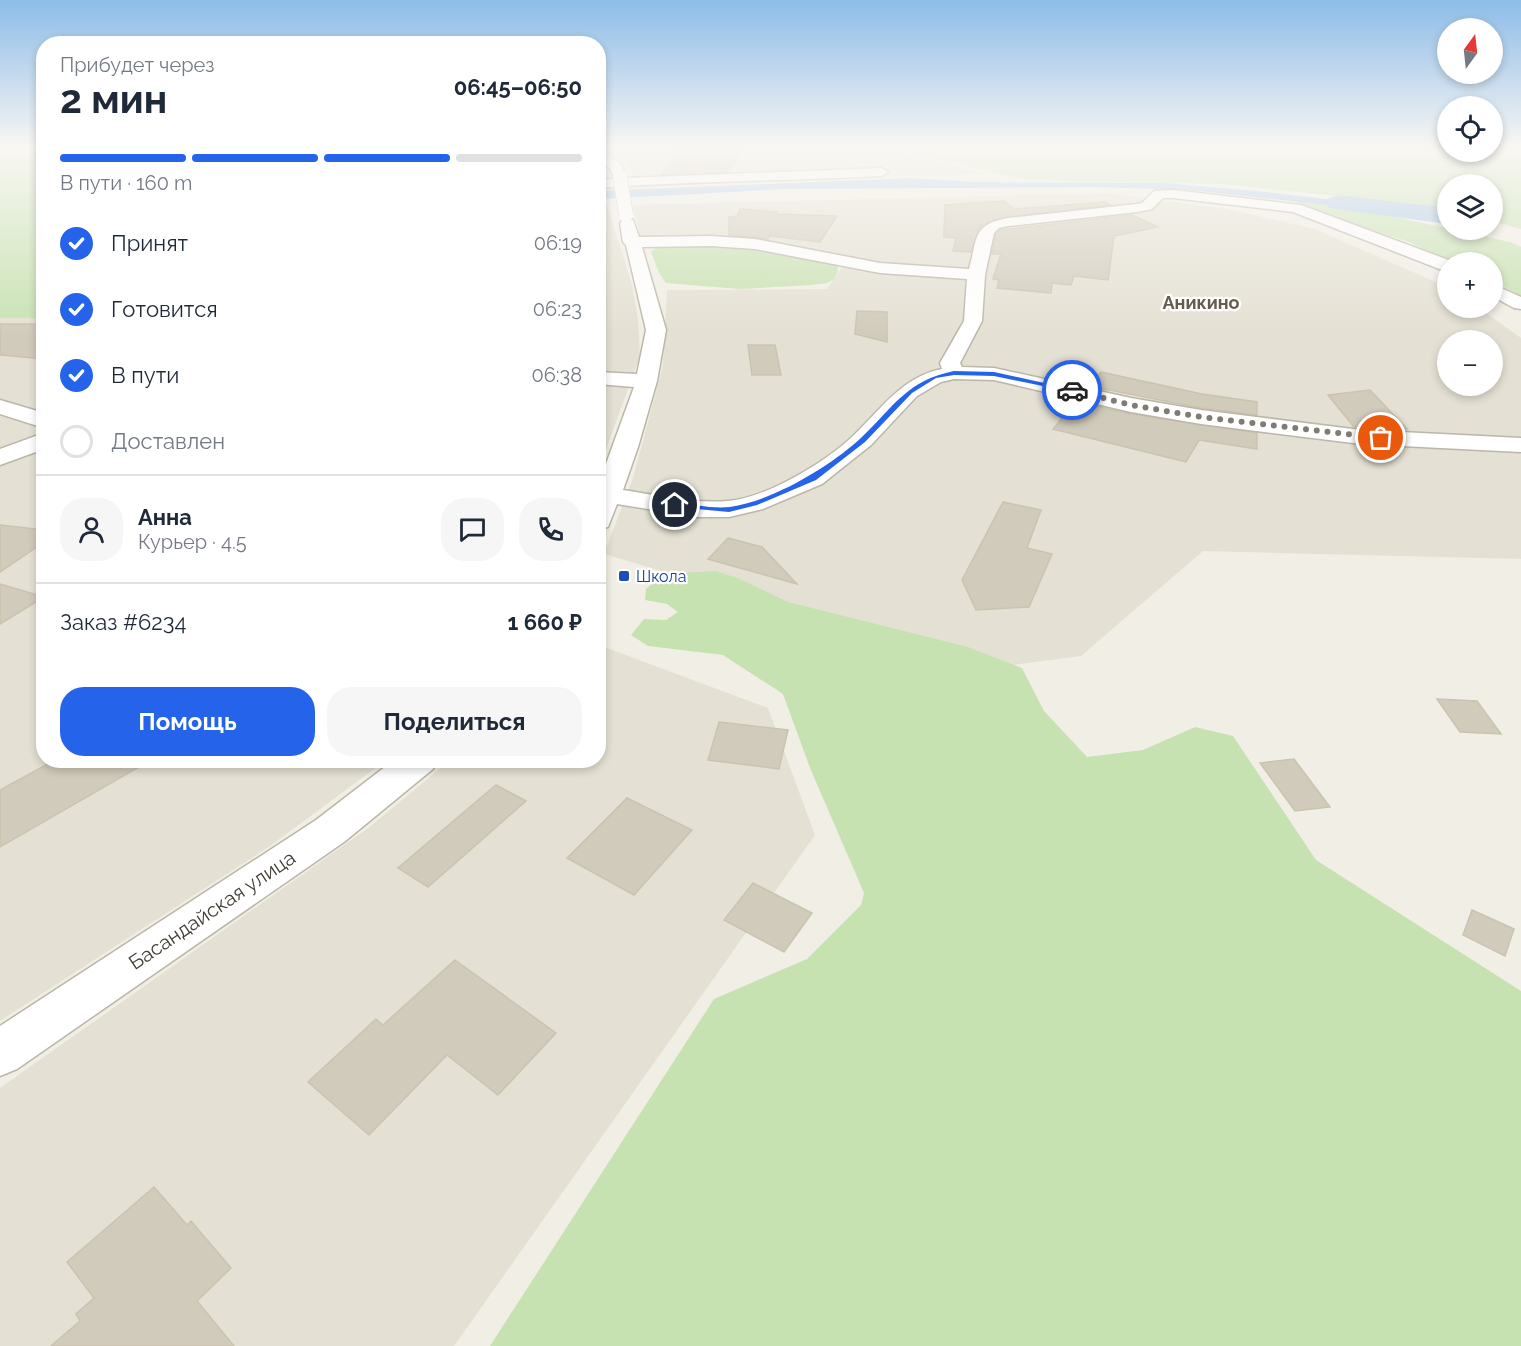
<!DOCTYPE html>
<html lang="ru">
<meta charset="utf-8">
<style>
body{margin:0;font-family:Raleway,sans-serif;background:#f6f6f7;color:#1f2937;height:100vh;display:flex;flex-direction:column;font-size:22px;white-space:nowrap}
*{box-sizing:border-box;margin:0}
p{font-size:20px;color:#747a83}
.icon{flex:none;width:33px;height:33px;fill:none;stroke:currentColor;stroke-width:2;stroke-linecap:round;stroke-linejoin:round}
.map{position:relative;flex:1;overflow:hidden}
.details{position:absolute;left:36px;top:36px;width:570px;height:732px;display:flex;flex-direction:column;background:#fff;border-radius:24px;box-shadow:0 3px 9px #0003}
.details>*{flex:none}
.needle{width:39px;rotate:15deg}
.tools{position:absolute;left:1437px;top:18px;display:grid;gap:12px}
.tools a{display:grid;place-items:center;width:66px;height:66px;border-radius:50%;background:#fff;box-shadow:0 3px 9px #0003;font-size:30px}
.pin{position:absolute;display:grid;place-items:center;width:51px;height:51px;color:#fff;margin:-26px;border:3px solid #fff;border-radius:50%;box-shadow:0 2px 6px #0007}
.courier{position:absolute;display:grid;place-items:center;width:60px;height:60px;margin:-30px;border:4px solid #2563eb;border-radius:50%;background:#fff;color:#222;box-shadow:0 2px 8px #0007}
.headline em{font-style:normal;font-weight:700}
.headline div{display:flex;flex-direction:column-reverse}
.headline{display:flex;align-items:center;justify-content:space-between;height:102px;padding:0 24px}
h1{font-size:39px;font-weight:700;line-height:45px}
.bar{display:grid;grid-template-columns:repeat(4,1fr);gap:9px 6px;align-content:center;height:72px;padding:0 24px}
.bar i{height:8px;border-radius:4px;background:#e0e1e3}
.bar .current{background:#2563eb}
.bar p{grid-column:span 4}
.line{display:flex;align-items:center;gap:15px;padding:0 24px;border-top:2px solid #e0e1e3}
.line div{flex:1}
.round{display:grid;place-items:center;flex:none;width:63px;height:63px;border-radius:24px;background:#f6f6f7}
ol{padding:0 24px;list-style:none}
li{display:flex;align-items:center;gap:18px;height:66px}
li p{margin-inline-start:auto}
li .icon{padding:6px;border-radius:50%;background:#2563eb;color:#fff;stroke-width:4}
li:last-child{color:#747a83}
li i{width:33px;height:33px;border:3px solid #e0e1e3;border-radius:50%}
.action{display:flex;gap:12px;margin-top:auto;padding:12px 24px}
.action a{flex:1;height:69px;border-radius:24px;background:#2563eb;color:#fff;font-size:24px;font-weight:700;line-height:69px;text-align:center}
.action a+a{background:#f6f6f7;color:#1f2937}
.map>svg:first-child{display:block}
.residential{fill:#e4e0d3;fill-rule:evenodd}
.green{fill:#c7e2b1}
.water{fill:#a6c7e9}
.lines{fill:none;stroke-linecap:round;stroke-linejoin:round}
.river{fill:#a6c7e9;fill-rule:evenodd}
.building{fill:#d1cbbb;stroke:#cbc3af;stroke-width:1.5}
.minor-casing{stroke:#bbb6a8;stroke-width:3}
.minor{fill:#fff;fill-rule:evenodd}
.minor-bridge-casing{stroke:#bbb6a8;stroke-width:15;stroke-linecap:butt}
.minor-bridge{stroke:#fff;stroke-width:14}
.route{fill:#2563eb}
.done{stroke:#7f7c73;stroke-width:6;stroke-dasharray:0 10.8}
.transit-dot{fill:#1a4fb4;stroke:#fff;stroke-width:2}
.labels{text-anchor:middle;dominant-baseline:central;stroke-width:4.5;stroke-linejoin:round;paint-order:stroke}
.transit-label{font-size:16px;fill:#164399;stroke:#fff;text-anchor:start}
.far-district-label{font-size:18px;font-weight:bold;fill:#645d4d;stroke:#fff}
.near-street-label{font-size:20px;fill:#423e35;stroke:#fff}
</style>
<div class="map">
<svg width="1521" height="1346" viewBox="0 0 1521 1346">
<rect width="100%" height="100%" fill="#f1eee5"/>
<!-- residential -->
<path class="residential" d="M 610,147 L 877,147 L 992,174 L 730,180 L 638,185 L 630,167 Z
M 1107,193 L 1227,209 L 1315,229 L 1447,287 L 1448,308 L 1479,308 L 1521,338 L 1521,559 L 1203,551 L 1081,656 L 990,668 L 604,554 L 633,478 L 663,366 L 667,290 L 827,289 L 849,257 L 766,243 L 640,236 L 633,205 ZM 1448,340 L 1492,340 L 1492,386 L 1448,386 Z
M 598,205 L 607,205 L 632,285 L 638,319 L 640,356 L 599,469 Z
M 43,311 L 44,760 L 385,761 L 270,846 L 0,1021 L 0,314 Z
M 599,645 L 768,708 L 815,835 L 454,1346 L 0,1346 L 0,1088 L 367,829 L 449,761 L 598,760 Z"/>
<!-- green -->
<path class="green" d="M 0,147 L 43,147 L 43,318 L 0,318 Z
M 886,147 L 1447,147 L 1448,152 L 1492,152 L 1493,147 L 1521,147 L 1521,229 L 1493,221 L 1492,184 L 1448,184 L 1447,213 L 1364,199 L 1223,184 L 1027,180 Z
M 1294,201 L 1345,206 L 1510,242 L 1521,247 L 1521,296 L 1493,281 L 1492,262 L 1450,262 L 1409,242 L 1328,216 L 1303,207 Z
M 658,245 L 743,245 L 837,264 L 838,271 L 834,279 L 827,283 L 811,285 L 740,289 L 666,283 L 659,273 L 651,252 Z
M 716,571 L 740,579 L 788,602 L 968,647 L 1022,668 L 1044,711 L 1087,757 L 1143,750 L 1195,727 L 1233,736 L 1316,860 L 1521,991 L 1521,1346 L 490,1346 L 714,999 L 807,959 L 861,905 L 864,893 L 810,768 L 783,694 L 723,655 L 648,646 L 631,635 L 644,619 L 666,620 L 678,612 L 667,604 L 645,600 L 646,589 C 667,570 689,573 716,571 Z"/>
<!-- water -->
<path class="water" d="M 911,178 L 976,182 L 1165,183 L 1256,191 L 1403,208 L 1447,217 L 1448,224 L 1336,206 L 1190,190 L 1095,187 L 785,189 L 599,199 L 598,191 Z"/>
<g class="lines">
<!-- river -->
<path class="river" d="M 1338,195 L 1448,208 L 1448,224 L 1329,208 L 1325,203 L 1329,198 Z"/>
</g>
<!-- building -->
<path class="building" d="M 680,147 L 744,147 L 728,172 L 662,174 Z
M 1004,201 L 1014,209 L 1105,202 L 1110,205 L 996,219 L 980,227 L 971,252 L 953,251 L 956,238 L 944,237 L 945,205 Z
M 740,209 L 777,212 L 776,214 L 837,216 L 820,242 L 770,236 L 768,239 L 729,235 L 729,217 L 737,216 Z
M 1132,215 L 1158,227 L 1114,236 L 1108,280 L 1074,276 L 1071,285 L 1052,283 L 1051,293 L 997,288 L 999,280 L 993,279 L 1001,254 L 992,254 L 996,234 L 1000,230 Z
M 857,311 L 887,312 L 887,342 L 855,334 Z
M 0,324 L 44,324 L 44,359 L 0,355 Z
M 748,345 L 775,345 L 781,375 L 752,375 Z
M 1101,372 L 1202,394 L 1257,402 L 1257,415 L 1201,408 L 1089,386 Z
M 1370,390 L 1407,429 L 1354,427 L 1328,395 Z
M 1076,402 L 1131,414 L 1257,433 L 1257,449 L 1199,440 L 1186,462 L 1053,429 Z
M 1003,502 L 1041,510 L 1027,548 L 1052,554 L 1029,607 L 976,610 L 962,580 Z
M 0,525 L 44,530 L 44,542 L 0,572 Z
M 728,538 L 762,547 L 797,584 L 708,559 Z
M 0,584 L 44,597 L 0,624 Z
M 1437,699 L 1477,701 L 1501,734 L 1460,732 Z
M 719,722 L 788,730 L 779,769 L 708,760 Z
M 1294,759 L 1330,807 L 1295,811 L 1260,763 Z
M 55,760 L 151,760 L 0,847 L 0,790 Z
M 496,785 L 526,801 L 428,887 L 398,868 Z
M 627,798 L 692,830 L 634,895 L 567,858 Z
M 753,883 L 812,913 L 784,952 L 724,920 Z
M 1472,910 L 1514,929 L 1505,956 L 1463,935 Z
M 455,960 L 556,1033 L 498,1095 L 447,1055 L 369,1135 L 308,1082 L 376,1019 L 383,1025 Z
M 154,1187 L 187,1225 L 191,1221 L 231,1268 L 197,1301 L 234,1346 L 51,1346 L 80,1321 L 76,1314 L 94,1298 L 67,1262 Z"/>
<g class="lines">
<defs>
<path id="minor" d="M 598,148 L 621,164 L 626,178 L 882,168 L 888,172 L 882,176 C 787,181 693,181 598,188 L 598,180 L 615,179 L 610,169 L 598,159 Z
M 1173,190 L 1301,205 L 1454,262 L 1448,262 L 1448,271 L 1442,270 L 1293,212 L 1173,198 L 1163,198 L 1152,209 L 1137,212 L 1008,226 L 999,228 L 994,233 L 985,275 L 982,321 L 960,363 L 962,367 L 994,368 L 1131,398 L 1201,410 L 1361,430 L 1521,438 L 1521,452 L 1361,444 L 1201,424 L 1131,412 L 994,380 L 954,379 L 941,382 L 917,396 L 871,445 L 822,484 L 763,509 L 729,517 L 697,517 L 617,504 L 608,527 L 598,529 L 598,486 L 634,387 L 598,384 L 598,372 L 637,374 L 646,330 L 626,245 L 623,242 L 620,223 L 623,220 L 633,220 L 639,237 L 711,236 L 755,239 L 880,263 L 969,269 C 978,237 972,225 1008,218 L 1137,204 L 1142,203 L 1154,191 ZM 711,246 L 755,249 L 880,273 L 967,279 L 964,321 L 940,363 L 942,369 C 905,376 884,405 859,430 C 832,459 767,498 728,501 C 693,504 657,495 623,490 L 638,447 L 657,381 L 666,330 L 642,247 Z
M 1492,284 L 1521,297 L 1521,309 L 1514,308 L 1492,296 Z
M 0,400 L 44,413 L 44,428 L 0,414 Z
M 44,433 L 44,449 L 0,465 L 0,449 Z
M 394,760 L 438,760 L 433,769 L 344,842 L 17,1069 L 0,1076 L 0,1026 L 316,820 Z"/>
</defs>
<!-- minor casing -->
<use href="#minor" class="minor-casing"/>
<!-- minor -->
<use href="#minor" class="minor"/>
<defs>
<path id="minor-bridge" d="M 620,177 L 626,215"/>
</defs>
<!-- minor-bridge casing -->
<use href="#minor-bridge" class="minor-bridge-casing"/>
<!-- minor-bridge -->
<use href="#minor-bridge" class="minor-bridge"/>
</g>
<!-- sky -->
<linearGradient id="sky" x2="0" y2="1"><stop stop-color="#8dbce8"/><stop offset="0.44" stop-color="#f9f7f3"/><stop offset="1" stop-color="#f9f7f3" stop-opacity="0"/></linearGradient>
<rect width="1521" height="335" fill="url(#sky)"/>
<!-- route -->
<path class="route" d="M 954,371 L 994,372 L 1076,390 L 1072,392 L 994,376 L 954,375 L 936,378 L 912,393 L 865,442 L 816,480 L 757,505 L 729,512 L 675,507 L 671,505 L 675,503 C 692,504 713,509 730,507 C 771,502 833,465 863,436 C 894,406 908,380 954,371 Z"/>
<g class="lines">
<!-- done -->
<path class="done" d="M 1072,390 L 1131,405 L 1201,417 L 1381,438"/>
</g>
<!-- markers -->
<rect class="transit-dot" x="618" y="570" width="12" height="12" rx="3"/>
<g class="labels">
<!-- transit labels -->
<g class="transit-label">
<text x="636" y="576">Школа</text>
</g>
<!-- far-district labels -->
<g class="far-district-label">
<text x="1201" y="302">Аникино</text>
</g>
<!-- near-street labels -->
<g class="near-street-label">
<text transform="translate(212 910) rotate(-34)">Басандайская улица</text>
</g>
</g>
</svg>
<div class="tools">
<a><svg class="needle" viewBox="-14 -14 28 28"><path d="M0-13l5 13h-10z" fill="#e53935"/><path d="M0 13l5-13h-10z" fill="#747a83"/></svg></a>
<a><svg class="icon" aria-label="locate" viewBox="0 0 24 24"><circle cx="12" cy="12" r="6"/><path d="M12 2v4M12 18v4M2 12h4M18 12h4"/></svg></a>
<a><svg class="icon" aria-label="layers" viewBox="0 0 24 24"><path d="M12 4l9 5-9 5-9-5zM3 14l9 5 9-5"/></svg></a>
<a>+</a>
<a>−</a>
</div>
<div class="pin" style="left:1381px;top:438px;background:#ea580c"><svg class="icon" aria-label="bag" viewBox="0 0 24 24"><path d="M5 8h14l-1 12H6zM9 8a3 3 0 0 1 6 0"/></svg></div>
<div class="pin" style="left:675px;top:505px;background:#1f2937"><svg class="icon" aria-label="home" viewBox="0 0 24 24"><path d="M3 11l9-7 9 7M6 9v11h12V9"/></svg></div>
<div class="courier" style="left:1072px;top:390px"><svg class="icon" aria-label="car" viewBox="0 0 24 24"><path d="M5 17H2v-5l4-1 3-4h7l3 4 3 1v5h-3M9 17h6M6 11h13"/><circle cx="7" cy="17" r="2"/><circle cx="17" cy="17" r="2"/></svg></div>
<section class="details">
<div class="headline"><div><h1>2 мин</h1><p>Прибудет через</p></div><em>06:45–06:50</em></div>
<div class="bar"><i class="current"></i><i class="current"></i><i class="current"></i><i></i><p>В пути · 160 m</p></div>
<ol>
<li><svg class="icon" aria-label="check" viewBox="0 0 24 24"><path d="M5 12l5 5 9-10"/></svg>Принят<p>06:19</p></li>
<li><svg class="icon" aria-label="check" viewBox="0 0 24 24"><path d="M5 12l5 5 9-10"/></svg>Готовится<p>06:23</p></li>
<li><svg class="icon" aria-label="check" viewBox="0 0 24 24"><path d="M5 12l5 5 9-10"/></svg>В пути<p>06:38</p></li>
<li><i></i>Доставлен</li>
</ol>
<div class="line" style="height:108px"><a class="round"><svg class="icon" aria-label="person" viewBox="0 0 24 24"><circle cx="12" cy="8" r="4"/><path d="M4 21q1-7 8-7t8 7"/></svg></a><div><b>Анна</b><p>Курьер · 4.5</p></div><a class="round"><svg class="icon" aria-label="chat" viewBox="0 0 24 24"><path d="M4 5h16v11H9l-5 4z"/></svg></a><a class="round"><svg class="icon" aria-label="phone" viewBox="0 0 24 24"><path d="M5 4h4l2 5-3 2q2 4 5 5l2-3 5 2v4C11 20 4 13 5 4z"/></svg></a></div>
<div class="line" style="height:78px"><div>Заказ #6234</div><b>1 660 ₽</b></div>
<div class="action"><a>Помощь</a><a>Поделиться</a></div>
</section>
</div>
